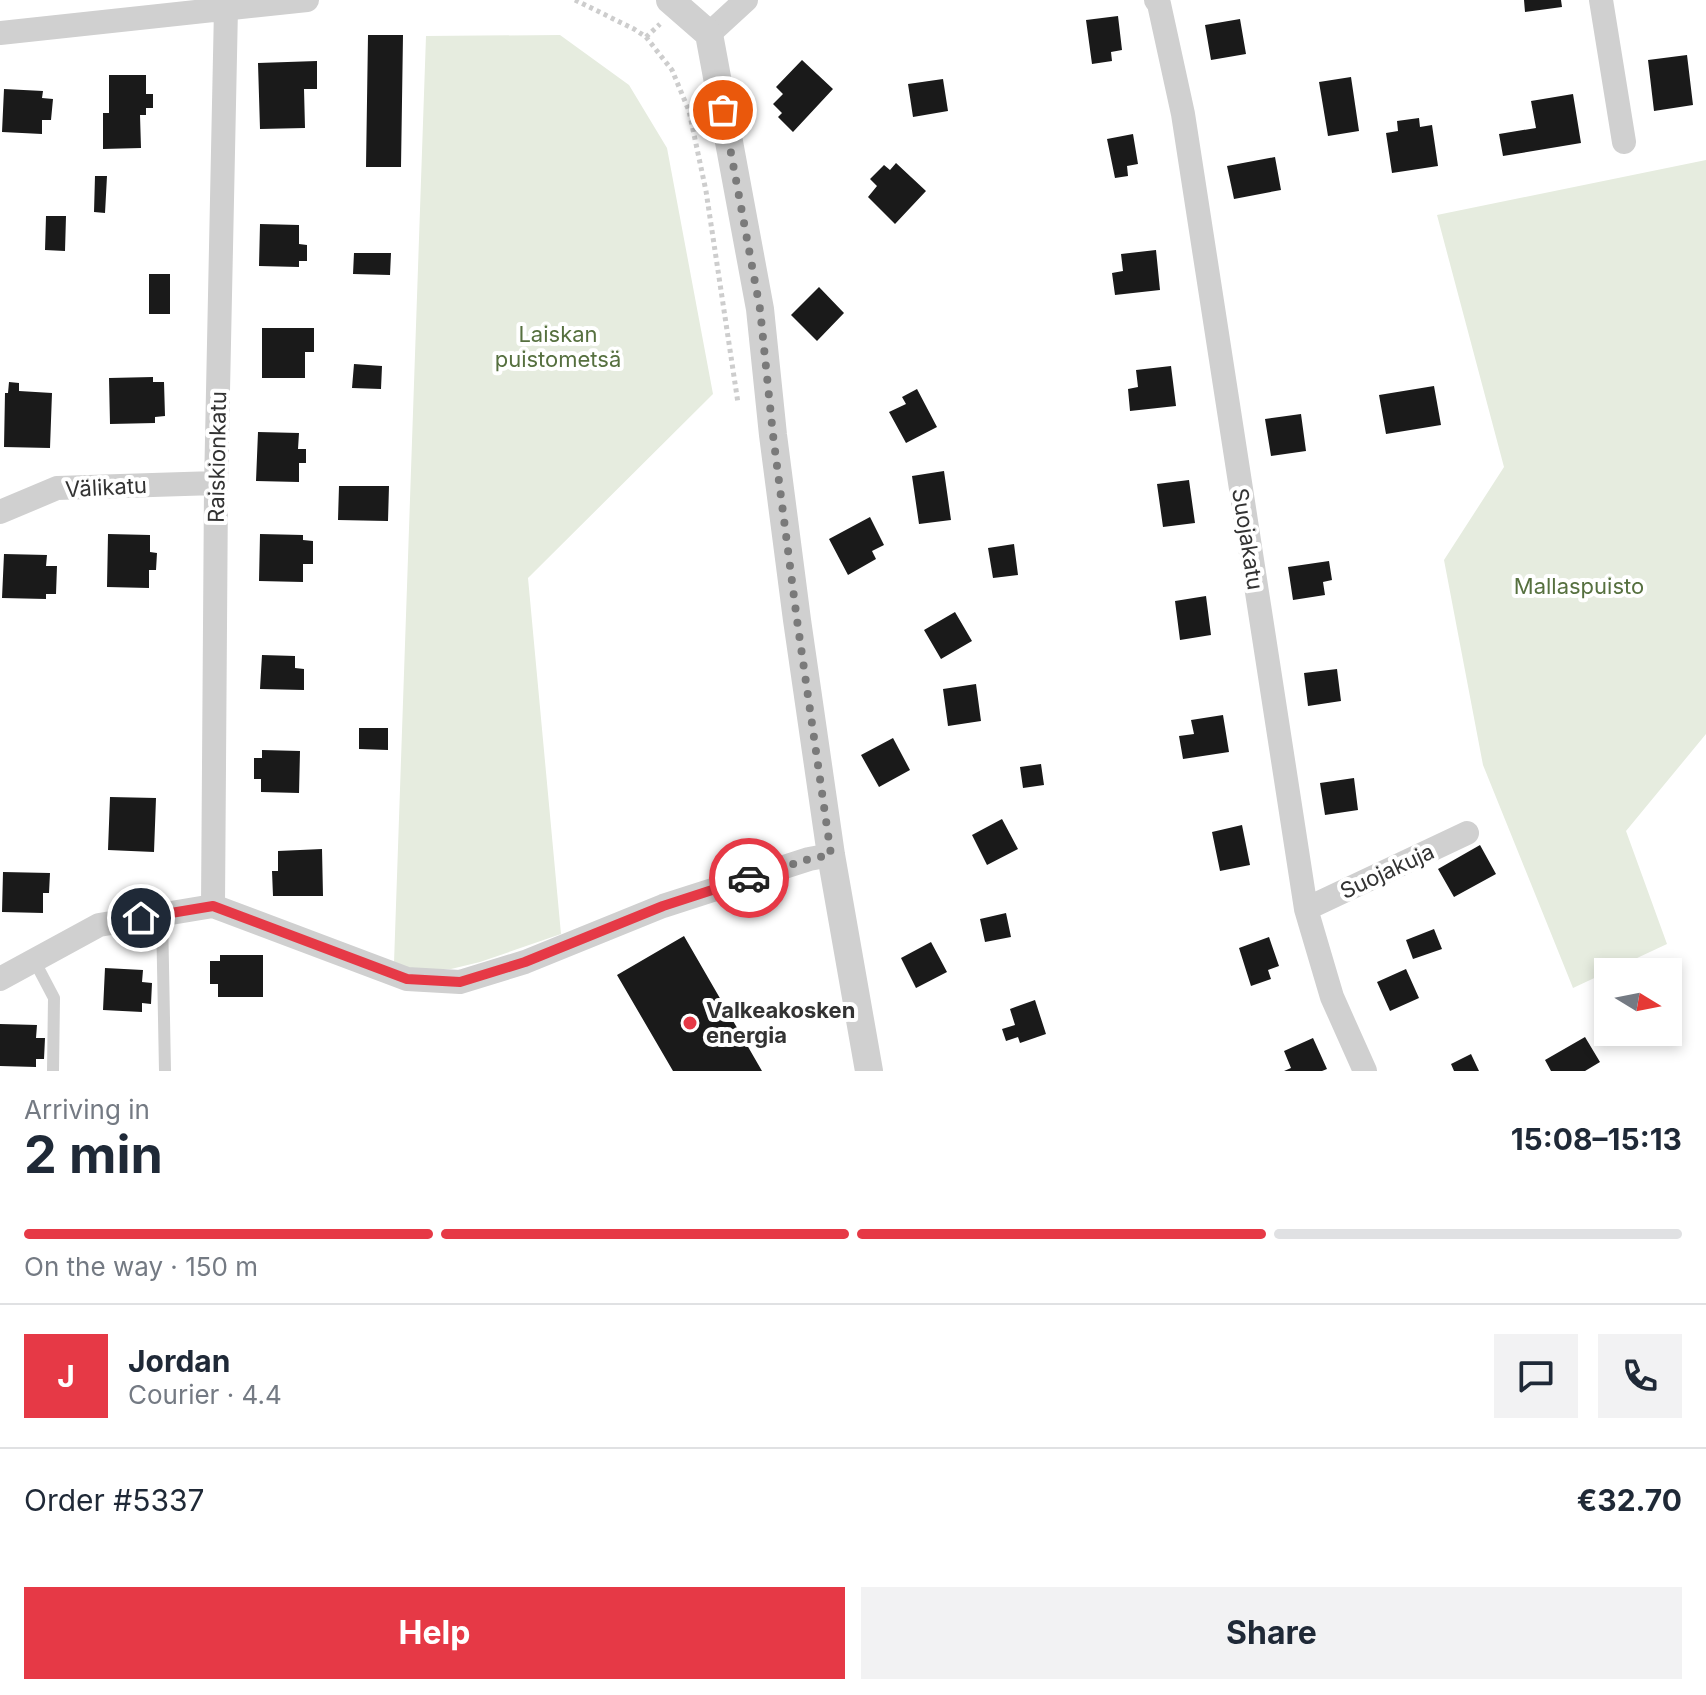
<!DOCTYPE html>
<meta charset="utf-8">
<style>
body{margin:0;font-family:Inter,sans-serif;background:#f2f2f3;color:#1f2937;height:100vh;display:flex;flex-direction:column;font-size:30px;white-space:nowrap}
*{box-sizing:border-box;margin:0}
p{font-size:26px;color:#747a83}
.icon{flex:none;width:44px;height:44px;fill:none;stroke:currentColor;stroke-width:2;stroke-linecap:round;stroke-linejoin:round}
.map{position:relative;height:1071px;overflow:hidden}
.drawer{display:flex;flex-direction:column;background:#fff;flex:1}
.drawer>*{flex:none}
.needle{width:52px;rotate:100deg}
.fabs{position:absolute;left:1594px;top:958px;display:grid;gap:16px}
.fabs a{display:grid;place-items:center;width:88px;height:88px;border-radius:0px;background:#fff;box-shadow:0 4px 12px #0003;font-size:40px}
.pin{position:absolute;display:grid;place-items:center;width:68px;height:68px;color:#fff;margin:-34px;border:4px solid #fff;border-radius:50%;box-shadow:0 2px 8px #0007}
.courier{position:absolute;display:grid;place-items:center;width:80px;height:80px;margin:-40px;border:6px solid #e63946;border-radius:50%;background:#fff;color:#222;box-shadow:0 2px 10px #0007}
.head em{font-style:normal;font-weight:700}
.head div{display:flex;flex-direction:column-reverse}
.head{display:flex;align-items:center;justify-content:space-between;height:136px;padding:0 24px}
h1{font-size:52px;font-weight:700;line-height:60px}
.bar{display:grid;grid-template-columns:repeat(4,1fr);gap:12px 8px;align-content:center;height:96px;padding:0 24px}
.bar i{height:10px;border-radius:6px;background:#e0e1e3}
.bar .current{background:#e63946}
.bar p{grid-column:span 4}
.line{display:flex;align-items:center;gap:20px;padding:0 24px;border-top:2px solid #e0e1e3}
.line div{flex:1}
.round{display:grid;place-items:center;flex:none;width:84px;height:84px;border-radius:0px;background:#f2f2f3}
.cta{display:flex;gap:16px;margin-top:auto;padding:16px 24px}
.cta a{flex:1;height:92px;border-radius:0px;background:#e63946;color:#fff;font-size:32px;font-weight:700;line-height:92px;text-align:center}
.cta a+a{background:#f2f2f3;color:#1f2937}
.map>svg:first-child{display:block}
.green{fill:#e6ecdf}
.building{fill:#1a1a1a}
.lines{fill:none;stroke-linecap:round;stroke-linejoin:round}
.path{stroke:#cdcdcd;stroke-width:5;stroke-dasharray:4 4;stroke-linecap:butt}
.service{stroke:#d0d0d0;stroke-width:12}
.minor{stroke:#d0d0d0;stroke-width:24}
.tertiary{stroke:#d0d0d0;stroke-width:28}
.done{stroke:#7a7a7a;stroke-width:8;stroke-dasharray:0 14.4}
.route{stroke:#e63946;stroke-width:10}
.poi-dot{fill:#e63946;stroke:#fff;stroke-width:3}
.labels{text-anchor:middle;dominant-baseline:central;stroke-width:8;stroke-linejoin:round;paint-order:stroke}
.park-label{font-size:22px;fill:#56703f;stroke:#fff}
.street-label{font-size:22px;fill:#333;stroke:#fff}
.poi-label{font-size:22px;font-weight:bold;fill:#333;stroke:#fff;text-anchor:start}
</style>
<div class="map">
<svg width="1706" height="1071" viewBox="0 0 1706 1071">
<rect width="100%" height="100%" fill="#fff"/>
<!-- green -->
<path class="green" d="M 560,35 L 629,85 L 667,148 L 713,394 L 528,578 L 561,934 L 480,962 L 451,969 L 411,970 L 394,963 L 426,36 Z
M 1706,160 L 1706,734 L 1626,831 L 1667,944 L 1573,988 L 1483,765 L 1444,560 L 1504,467 L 1437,215 Z"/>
<!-- building -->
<path class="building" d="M 1524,0 L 1561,0 L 1562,7 L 1525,12 Z
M 1118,16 L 1122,50 L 1111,52 L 1112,61 L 1092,64 L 1086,20 Z
M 1240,19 L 1246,54 L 1211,60 L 1205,25 Z
M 368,35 L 403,35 L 401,167 L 366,167 Z
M 1687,55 L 1693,105 L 1654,111 L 1648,60 Z
M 802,60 L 833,89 L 793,132 L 778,117 L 782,113 L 773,104 L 783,94 L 776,87 Z
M 317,61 L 317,89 L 304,89 L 305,128 L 260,129 L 258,63 Z
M 109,75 L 146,75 L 146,94 L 153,94 L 153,108 L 146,108 L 146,115 L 140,115 L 141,148 L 103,149 L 103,113 L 109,113 Z
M 1351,77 L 1359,131 L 1328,136 L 1319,82 Z
M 943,79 L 948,111 L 913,117 L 908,84 Z
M 4,89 L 43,91 L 42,98 L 53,99 L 51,120 L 42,120 L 42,134 L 2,132 Z
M 1573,94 L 1581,143 L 1503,156 L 1499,134 L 1536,128 L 1531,101 Z
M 1419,118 L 1420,127 L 1432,125 L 1438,166 L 1392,173 L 1386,133 L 1398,131 L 1397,121 Z
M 1133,134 L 1138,164 L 1127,166 L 1128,176 L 1115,178 L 1107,139 Z
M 1275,157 L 1281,190 L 1234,199 L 1227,166 Z
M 896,163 L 926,191 L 895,224 L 868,197 L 877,186 L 870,179 L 884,165 L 890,170 Z
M 95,176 L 107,176 L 105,213 L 94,212 Z
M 46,216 L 66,216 L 65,251 L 45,250 Z
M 260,224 L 299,225 L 299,244 L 307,245 L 307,261 L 299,261 L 299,267 L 259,266 Z
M 1156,250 L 1160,290 L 1115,295 L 1112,273 L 1123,271 L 1121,254 Z
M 354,253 L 391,253 L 390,275 L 353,274 Z
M 149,274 L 170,274 L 170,314 L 149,314 Z
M 819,287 L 844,313 L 817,341 L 791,315 Z
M 262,328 L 314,328 L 314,352 L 305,352 L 305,378 L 262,378 Z
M 354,364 L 382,366 L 381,389 L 352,388 Z
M 1171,366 L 1176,406 L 1130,411 L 1128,389 L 1138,387 L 1136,370 Z
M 153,377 L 153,382 L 164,382 L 165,416 L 155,417 L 155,423 L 110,424 L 109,378 Z
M 9,382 L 19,383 L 19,391 L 52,393 L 50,448 L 4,447 L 5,393 L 8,393 Z
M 1434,386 L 1441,425 L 1386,434 L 1379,395 Z
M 917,389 L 937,427 L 906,443 L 889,412 L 906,404 L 902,397 Z
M 1301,414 L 1306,451 L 1271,456 L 1265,419 Z
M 258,432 L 299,433 L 298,449 L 306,449 L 306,463 L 299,463 L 299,482 L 256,481 Z
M 944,471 L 951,520 L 919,524 L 912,476 Z
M 1189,480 L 1195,523 L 1163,527 L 1157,484 Z
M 339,486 L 389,486 L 388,521 L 338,520 Z
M 870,517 L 884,545 L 872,551 L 876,559 L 848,575 L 829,539 Z
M 108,534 L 150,535 L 150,552 L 157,553 L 156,570 L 149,570 L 149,588 L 107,587 Z
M 260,534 L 303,535 L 303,540 L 313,541 L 313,564 L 303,564 L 303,582 L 259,581 Z
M 1014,544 L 1018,575 L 993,578 L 988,548 Z
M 4,554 L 47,555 L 46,566 L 57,566 L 56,594 L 46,594 L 46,599 L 2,598 Z
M 1329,561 L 1332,580 L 1323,582 L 1325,595 L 1293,600 L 1288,567 Z
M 1206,596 L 1211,635 L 1180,640 L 1175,601 Z
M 955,612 L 972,641 L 941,659 L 924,630 Z
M 262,655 L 295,656 L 295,668 L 304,669 L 304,690 L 260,689 Z
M 1337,669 L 1341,701 L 1308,706 L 1304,673 Z
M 976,684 L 981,721 L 948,726 L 943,689 Z
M 1223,715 L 1229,752 L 1183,759 L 1179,736 L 1194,734 L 1191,720 Z
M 359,728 L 388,728 L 388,750 L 359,749 Z
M 893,738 L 910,770 L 879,787 L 861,755 Z
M 262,750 L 300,751 L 299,793 L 261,792 L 261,779 L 254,779 L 254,758 L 262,758 Z
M 1041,764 L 1044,785 L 1023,788 L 1020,767 Z
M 1354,778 L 1358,810 L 1325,815 L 1320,783 Z
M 110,797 L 156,798 L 154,852 L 108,850 Z
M 1002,819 L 1018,849 L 987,865 L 972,835 Z
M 1242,825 L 1250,865 L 1220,871 L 1212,832 Z
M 1480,845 L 1496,874 L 1454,897 L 1438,869 Z
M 322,849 L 323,896 L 273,896 L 272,871 L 278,871 L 278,851 Z
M 3,872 L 50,873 L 49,893 L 43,893 L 43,913 L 2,912 Z
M 1006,913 L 1011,937 L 985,942 L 980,919 Z
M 1434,929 L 1442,949 L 1413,959 L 1406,940 Z
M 684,936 L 762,1071 L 673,1071 L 617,975 Z
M 1269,937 L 1279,966 L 1268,970 L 1271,979 L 1251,986 L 1239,948 Z
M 931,942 L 947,972 L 916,988 L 901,958 Z
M 220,955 L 263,955 L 263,997 L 218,997 L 218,984 L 210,984 L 210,961 L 220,961 Z
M 105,968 L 143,970 L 142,982 L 152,983 L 151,1004 L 142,1003 L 142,1012 L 103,1010 Z
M 1406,969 L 1419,998 L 1390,1011 L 1377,982 Z
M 1035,1000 L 1046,1034 L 1020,1043 L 1018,1037 L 1006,1041 L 1002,1029 L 1015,1025 L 1010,1009 Z
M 0,1024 L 37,1025 L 36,1038 L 45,1038 L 44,1059 L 36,1059 L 36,1067 L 0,1066 Z
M 1585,1037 L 1600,1062 L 1585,1071 L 1551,1071 L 1545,1060 Z
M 1313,1038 L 1327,1069 L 1322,1071 L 1284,1071 L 1291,1068 L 1284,1051 Z
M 1471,1054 L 1479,1071 L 1454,1071 L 1451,1064 Z"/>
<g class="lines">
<!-- path -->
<path class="path" d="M 575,0 L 634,29 L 646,37 L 672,70 L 689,111 L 706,191 L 738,403
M 646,37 L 660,24"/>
<!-- service -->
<path class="service" d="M 162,914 L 165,1071
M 34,960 L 54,998 L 53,1071"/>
<!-- minor -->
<path class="minor" d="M 1156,0 L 1159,4 L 1183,114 L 1306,909 L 1332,997 L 1365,1071
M 1601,0 L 1624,142
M 0,33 L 307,0
M 709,34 L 746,0
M 0,512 L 57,488 L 216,483
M 213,906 L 216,487 L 226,8
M 1306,909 L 1467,833
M 0,979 L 99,925 L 213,906 L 407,979 L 460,982 L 525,962 L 663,906 L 809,859 L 831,855"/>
<!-- tertiary -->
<path class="tertiary" d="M 670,0 L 709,34 L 760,309 L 773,435 L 797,620 L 831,855 L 869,1071"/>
</g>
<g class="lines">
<!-- done -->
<path class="done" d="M 723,110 L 760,309 L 773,435 L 797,620 L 831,855 L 809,859 L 749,878"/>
<!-- route -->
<path class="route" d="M 141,918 L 213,906 L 407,979 L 460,982 L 525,962 L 663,906 L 749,878"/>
</g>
<!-- markers -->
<circle class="poi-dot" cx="690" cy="1023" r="8"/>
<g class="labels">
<!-- park labels -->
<g class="park-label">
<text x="558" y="334">Laiskan<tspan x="558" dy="25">puistometsä</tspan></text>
<text x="1579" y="586">Mallaspuisto</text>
</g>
<!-- street labels -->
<g class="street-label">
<text transform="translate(217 457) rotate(-89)">Raiskionkatu</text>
<text transform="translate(106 487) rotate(-3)">Välikatu</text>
<text transform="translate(1248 539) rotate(81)">Suojakatu</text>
<text transform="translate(1387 871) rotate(-25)">Suojakuja</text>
</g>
<!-- poi labels -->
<g class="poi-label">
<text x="706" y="1010">Valkeakosken<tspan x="706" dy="25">energia</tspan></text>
</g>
</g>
</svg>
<div class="fabs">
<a><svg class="needle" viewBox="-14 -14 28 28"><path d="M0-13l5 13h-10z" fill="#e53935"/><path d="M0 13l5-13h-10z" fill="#747a83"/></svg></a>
</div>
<div class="pin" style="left:723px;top:110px;background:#ea580c"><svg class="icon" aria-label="bag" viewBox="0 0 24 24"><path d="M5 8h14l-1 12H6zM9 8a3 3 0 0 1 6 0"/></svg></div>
<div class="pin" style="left:141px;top:918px;background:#1f2937"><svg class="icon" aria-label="home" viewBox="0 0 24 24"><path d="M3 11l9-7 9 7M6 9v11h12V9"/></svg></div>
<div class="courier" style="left:749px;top:878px"><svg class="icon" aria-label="car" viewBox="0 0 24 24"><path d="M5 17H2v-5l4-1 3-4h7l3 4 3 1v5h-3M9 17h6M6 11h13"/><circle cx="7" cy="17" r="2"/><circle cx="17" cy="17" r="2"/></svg></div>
</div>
<section class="drawer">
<div class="head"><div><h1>2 min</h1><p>Arriving in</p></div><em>15:08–15:13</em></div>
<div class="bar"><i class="current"></i><i class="current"></i><i class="current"></i><i></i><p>On the way · 150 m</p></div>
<div class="line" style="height:144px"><b class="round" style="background:#e63946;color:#fff">J</b><div><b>Jordan</b><p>Courier · 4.4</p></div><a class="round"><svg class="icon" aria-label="chat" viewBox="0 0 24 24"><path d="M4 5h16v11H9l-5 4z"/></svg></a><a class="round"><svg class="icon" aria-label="phone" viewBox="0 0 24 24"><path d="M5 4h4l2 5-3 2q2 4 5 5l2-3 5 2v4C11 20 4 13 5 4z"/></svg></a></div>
<div class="line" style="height:104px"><div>Order #5337</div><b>€32.70</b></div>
<div class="cta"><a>Help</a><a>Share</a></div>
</section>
